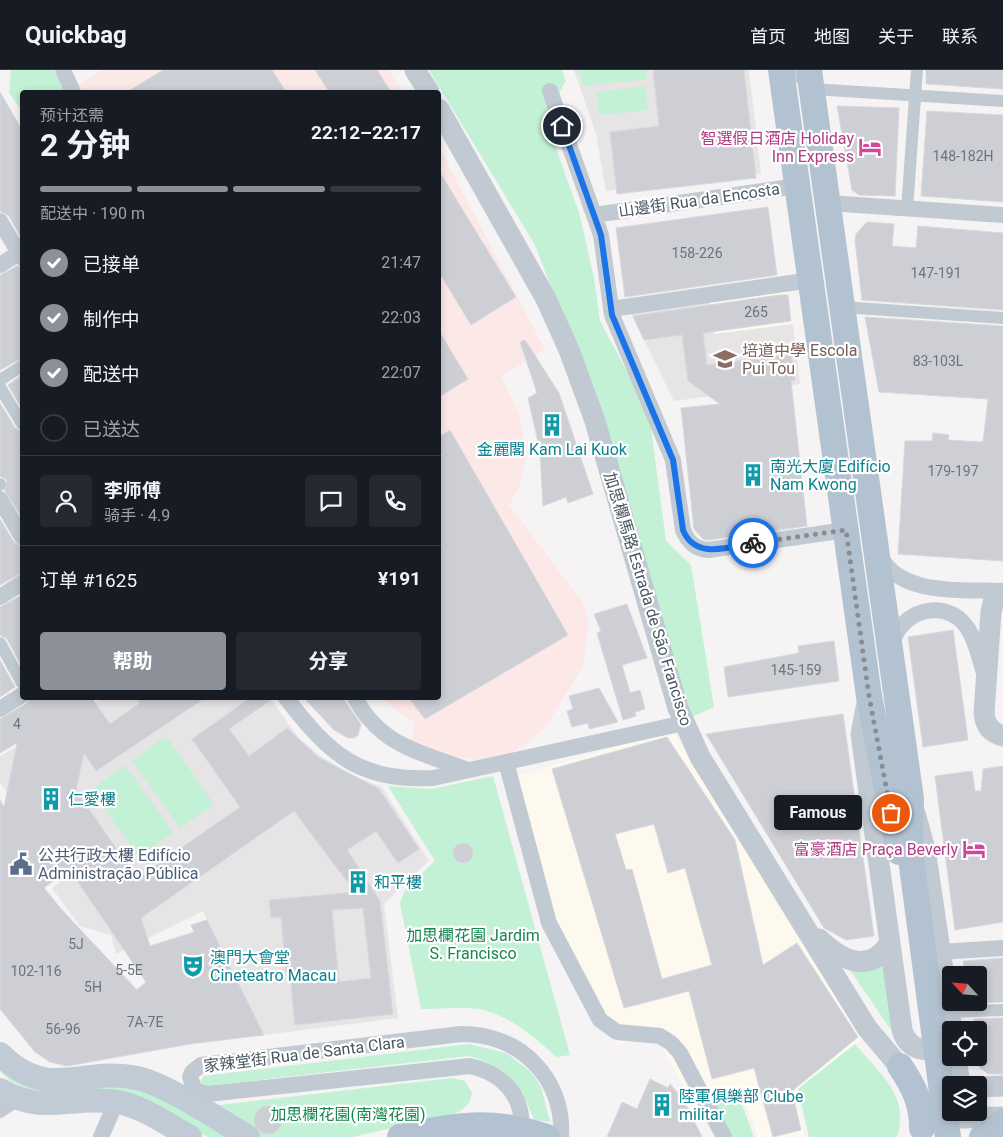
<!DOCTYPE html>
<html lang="zh">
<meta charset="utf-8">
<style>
body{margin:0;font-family:Roboto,"Noto Sans SC",sans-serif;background:#242831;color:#f1f3f6;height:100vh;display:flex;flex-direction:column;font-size:19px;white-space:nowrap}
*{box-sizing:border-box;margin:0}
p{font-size:16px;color:#9ea1a6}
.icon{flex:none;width:28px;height:28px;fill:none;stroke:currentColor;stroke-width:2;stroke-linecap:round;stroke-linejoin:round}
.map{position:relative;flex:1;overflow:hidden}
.side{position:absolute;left:20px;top:20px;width:421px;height:610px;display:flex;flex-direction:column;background:#171b24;border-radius:5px;box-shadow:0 2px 8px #0003}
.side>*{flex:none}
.needle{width:32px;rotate:296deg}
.buttons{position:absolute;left:942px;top:896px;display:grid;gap:10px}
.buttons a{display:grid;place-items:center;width:45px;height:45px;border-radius:5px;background:#171b24;box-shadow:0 2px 8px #0003;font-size:25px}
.pin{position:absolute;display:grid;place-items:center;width:42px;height:42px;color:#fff;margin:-21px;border:2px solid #fff;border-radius:50%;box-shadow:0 1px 5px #0007}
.courier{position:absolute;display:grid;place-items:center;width:50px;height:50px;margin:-25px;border:4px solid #1a73e8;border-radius:50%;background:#fff;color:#222;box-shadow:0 1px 6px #0007}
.bubble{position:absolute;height:35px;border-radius:5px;background:#171b24;box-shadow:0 2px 8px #0003;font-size:16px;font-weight:700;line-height:35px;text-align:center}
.head em{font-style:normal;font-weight:700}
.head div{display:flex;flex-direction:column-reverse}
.head{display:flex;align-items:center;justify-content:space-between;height:85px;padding:0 20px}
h1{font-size:32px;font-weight:700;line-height:38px}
.bar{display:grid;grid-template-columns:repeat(4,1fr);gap:8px 5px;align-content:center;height:60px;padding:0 20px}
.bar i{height:6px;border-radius:4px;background:#363941}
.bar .on{background:#8c9099}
.bar p{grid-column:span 4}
.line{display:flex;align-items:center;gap:12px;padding:0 20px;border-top:1px solid #363941}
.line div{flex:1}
.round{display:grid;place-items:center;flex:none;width:52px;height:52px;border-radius:5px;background:#242831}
ol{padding:0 20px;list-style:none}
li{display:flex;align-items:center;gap:15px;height:55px}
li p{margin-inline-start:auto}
li .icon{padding:5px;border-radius:50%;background:#8c9099;color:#fff;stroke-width:4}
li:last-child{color:#9ea1a6}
li i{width:28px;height:28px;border:2px solid #363941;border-radius:50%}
.action{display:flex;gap:10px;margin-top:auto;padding:10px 20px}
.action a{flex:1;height:58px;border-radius:5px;background:#8c9099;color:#fff;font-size:20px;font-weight:700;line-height:58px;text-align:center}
.action a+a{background:#242831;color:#f1f3f6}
header{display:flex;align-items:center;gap:30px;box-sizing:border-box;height:70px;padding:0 25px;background:#171b24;border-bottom:1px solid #363941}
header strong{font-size:24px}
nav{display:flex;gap:28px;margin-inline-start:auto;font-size:18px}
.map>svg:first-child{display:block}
.commercial{fill:#fdf9ef}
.education{fill:#e6e4e5}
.medical{fill:#fce8e6}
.green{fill:#c3f1d5}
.building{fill:#cdcfd5;stroke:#d7d9de;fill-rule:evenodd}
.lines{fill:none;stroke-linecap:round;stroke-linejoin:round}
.primary-tunnel{stroke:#caccce;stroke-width:26;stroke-dasharray:26 13;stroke-linecap:butt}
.pedestrian{stroke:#c1cad2;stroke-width:12}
.minor{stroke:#c1cad2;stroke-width:16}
.tertiary{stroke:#c1cad2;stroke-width:21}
.secondary{stroke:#c1cbd6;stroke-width:24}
.primary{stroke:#b3c2d1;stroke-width:26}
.primary-bridge{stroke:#b3c2d1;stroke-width:26}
.done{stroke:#868d94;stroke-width:5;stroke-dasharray:0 9}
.route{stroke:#1a73e8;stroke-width:6}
.labels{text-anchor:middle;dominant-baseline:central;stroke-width:4.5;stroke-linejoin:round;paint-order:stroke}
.number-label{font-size:14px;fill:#6b747e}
.hotel-label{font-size:16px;fill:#b23c85;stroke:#fff;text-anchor:end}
.street-label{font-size:16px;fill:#4a5661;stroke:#fff}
.education-label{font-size:16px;fill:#785e54;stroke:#fff;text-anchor:start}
.culture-label{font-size:16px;fill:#0d838f;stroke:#fff;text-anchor:start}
.service-label{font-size:16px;fill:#4e5e75;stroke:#fff;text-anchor:start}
.park-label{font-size:16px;fill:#17864f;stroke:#fff}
</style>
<header>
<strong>Quickbag</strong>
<nav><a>首页</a><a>地图</a><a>关于</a><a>联系</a></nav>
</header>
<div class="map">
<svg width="1003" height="1067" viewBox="0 0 1003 1067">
<rect width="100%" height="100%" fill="#f5f3f3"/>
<!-- commercial -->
<path class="commercial" d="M 788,220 L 793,254 L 714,264 L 709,230 Z
M 672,660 L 865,966 L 796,1024 L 805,1067 L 758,1067 L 740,1020 L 693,1034 L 653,961 L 617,976 L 542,826 L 511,708 Z"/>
<!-- education -->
<path class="education" d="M 574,0 L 749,0 L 761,104 L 606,121 L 596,64 Z
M 709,230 L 714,264 L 793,254 L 800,314 L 674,331 L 630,242 Z
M 103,628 L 270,628 L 298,667 L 319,685 L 352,705 L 382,717 L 429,791 L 384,834 L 398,948 L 264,965 L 203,841 L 116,884 L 111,865 L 80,856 L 52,818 L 59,813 L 36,776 L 33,762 L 0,712 L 0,686 Z"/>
<!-- medical -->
<path class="medical" d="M 102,0 L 388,0 L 403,22 L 70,22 L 69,21 Z
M 439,77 L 545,280 L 501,306 L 519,344 L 527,385 L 519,417 L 509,435 L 582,532 L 589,551 L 583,596 L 547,655 L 530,671 L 511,683 L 482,689 L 455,688 L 412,671 L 415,651 L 401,644 L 381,628 L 439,628 Z"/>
<!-- green -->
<path class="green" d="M 11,0 L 54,0 L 64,22 L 22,22 L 22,41 L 9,23 Z
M 429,0 L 562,0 L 566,11 L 545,47 L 580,146 L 594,208 L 600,251 L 649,343 L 666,471 L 691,495 L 714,637 L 689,648 L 605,359 L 535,175 Z
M 580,0 L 646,0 L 647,9 L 582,16 Z
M 645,16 L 648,40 L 599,45 L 596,22 Z
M 166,666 L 214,734 L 180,758 L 132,691 Z
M 125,695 L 173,762 L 139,787 L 91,720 Z
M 493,706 L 570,985 L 556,987 C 535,967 512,948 484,940 C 467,936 439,939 421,939 L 400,833 L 405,820 L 435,791 L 388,716 L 431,719 Z
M 885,891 L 895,966 L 848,897 Z
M 469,974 L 506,983 L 531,1002 L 541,1017 L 550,1052 L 534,1050 C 520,1013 507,997 469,986 L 207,1016 L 200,1012 L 204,1006 Z
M 855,974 C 880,1004 910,1025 897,1067 L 809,1067 L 798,1019 Z
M 0,995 L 138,1020 L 165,1031 L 227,1067 L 207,1067 L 160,1039 L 32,1021 L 10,1011 L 0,1001 Z
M 452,1008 L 465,1011 L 472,1023 C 470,1035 465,1039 454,1044 L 352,1067 L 261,1067 L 211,1036 Z
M 739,1026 L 754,1067 L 724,1067 L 707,1033 Z"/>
<!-- building -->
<path class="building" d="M 163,0 L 272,0 L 286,22 L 127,22 Z
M 315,0 L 377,0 L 391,22 L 329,22 Z
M 653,0 L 744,0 L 756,108 L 617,124 L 610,62 L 659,56 Z
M 926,0 L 1003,0 L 1003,19 L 926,14 Z
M 0,22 L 22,60 L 22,169 L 9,146 L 0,141 Z
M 837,36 L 899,38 L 895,126 L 859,125 L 852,120 Z
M 927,41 L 1003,45 L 1003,132 L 921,126 Z
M 439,101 L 516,227 L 471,255 L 439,202 Z
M 768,137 L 777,205 L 625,227 L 616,158 Z
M 867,152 L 894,154 L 892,176 L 916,178 L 918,156 L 1003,163 L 1003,240 L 862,230 L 855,171 L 856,164 Z
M 17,196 L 22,198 L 22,288 L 0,300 L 0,205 Z
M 779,225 L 788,225 L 791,251 L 703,263 L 707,295 L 791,284 L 795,310 L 791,311 L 807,456 L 708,470 L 703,469 L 694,459 L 681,338 L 720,334 L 688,311 L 682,265 L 644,270 L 633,246 Z
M 865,247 L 1003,256 L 1003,491 L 898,484 L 905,371 L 932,371 L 933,363 L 949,365 L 948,370 L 983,372 L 988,329 L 879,322 Z
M 439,261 L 468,309 L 439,327 Z
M 525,270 L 559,323 L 593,424 L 568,433 L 566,427 L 543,436 L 540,381 L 528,328 L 537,323 L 520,272 Z
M 22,305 L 22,339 L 8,315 Z
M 0,333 L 15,358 L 22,362 L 22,448 L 5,421 L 7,410 L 0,406 Z
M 450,360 L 568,565 L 425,649 L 409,628 L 439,628 L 439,367 Z
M 0,449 L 14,472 L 22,477 L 22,503 L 0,515 Z
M 22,525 L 22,597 L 7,569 L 0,565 L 0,537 Z
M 627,534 L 647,588 L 622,595 L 630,623 L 640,620 L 645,639 L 635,642 L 636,646 L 623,650 L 597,563 L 601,561 L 594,544 Z
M 953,560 L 968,670 L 923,677 L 908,567 Z
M 834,571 L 839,611 L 728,627 L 724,597 L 799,583 L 798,576 Z
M 0,590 L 15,617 L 0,627 Z
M 599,618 L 618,652 L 589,659 L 588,653 L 572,657 L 567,641 L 573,639 L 569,626 Z
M 31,628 L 92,628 L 110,654 L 140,633 L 136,628 L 205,628 L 96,701 L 84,683 L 76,720 L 137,809 L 240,737 L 192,669 L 250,628 L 274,628 L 229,659 L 249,686 L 287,658 L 318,687 L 379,719 L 419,779 L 398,793 L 376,761 L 347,780 L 380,831 L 393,944 L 295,955 L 290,903 L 286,903 L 281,847 L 271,848 L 269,830 L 355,822 L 294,741 L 141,848 L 150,876 L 194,862 L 191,855 L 207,850 L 264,965 L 190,974 L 67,996 L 50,992 L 35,982 L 0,939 L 0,730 L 4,737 L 17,673 L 0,683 L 0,649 L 27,633 ZM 69,799 L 146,912 L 137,920 L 62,840 L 44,818 ZM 363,838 L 371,908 L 339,912 L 332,840 Z
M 304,628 L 343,628 L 361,654 L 358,665 L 354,668 L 348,668 L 334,660 Z
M 843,644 L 874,866 L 846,870 L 824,858 L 706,664 Z
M 667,667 L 735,770 L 763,895 L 797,873 L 858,967 L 792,1021 L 801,1060 L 773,1067 L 754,998 L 712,1009 L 689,921 L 624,938 L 552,699 ZM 654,754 L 668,803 L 685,798 L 712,895 L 662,909 L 632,799 L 626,800 L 615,764 Z
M 1003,696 L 1003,852 L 955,860 L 935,706 L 972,701 L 975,721 L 981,721 L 983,699 Z
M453 783a10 10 0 1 1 20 0a10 10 0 1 1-20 0Z
M 1003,888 L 1003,932 L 973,933 L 979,932 L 979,905 L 965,905 L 963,891 Z
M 1003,948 L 1003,1004 L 988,1004 L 979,997 L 979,960 L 975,960 L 974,949 Z
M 650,1009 L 668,1018 L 670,1014 L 683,1029 L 702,1067 L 607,1067 L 622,1032 L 637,1039 Z
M254 1050a14 14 0 1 1 28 0a14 14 0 1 1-28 0Z"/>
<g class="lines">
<!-- primary-tunnel -->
<path class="primary-tunnel" d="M 795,0 L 797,13"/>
<!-- pedestrian -->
<path class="pedestrian" d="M 812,19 L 1003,31
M 907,139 L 917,0
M 842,237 L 1003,248
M 0,310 L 22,296
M 0,317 L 22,354
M 0,415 L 0,414
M 0,573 L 22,613
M 949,942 L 1003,940
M 0,1042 L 20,1029"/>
<!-- minor -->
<path class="minor" d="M 63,0 L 73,22
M 550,21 L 594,145
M 797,116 L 594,145 L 601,165 L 612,245 L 673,390 L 683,460 C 688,472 695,479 708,480 L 846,460
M 828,133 L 1003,145
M 0,151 L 22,188
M 0,195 L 19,183
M 611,239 L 811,210
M 0,429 L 22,467
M 880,486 C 901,527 964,519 1003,521
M 0,527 L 22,513
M 892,575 C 899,541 944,527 966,556 C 976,569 979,588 984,603
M 286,628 C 329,683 358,712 433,708 L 684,653
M 355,628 C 381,676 420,682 468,700
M 0,639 L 22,625
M 506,692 L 549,853 L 600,950 L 617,962 L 660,966 L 671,973 L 680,983 L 724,1067
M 940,882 L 1003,878
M 101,1067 L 116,1032
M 523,1067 C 522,1058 522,1049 520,1040 C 514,1015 493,1001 470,996 L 207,1024 L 195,1020 L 190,1007 L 192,1002 L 201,995 L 461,964 C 519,963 565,1008 561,1067"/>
<!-- tertiary -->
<path class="tertiary" d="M 415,0 L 429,22
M 439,39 L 546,229 L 569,280 L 595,351 L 678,638 L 700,687 L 867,958 L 910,1009
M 1003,523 L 993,533 L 991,542 L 984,643 C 985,655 991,663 1003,666
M 868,628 L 861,664 L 902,960 C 910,988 947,985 951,957
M 915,743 L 925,779 L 952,960
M 819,869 C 841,890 869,905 890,873
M 956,988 L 960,1015
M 979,1017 L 1003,1016
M 934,1035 L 962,1048 L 1003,1047"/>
<!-- secondary -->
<path class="secondary" d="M 0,984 C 49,1033 83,996 137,1008 C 168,1015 219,1050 248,1067
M 0,1020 C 42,1044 67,1027 109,1031 C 139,1033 165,1053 190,1067"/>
<!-- primary -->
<path class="primary" d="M 781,0 L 869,626 L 899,782
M 809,0 L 911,729 L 910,781
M 900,996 C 914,1017 922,1033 922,1058
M 400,1067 C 456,1055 491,1048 547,1067
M 982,1067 L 1003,1052"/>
<!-- primary-bridge -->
<path class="primary-bridge" d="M 910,781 L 948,1067"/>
</g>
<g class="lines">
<!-- done -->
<path class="done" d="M 753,473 L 846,460 L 869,626 L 891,743"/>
<!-- route -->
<path class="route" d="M 562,56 L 601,165 L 612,245 L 673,390 L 683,460 C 695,490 729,477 753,473"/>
</g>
<!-- icons -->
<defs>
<symbol id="hotel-bare" viewBox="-9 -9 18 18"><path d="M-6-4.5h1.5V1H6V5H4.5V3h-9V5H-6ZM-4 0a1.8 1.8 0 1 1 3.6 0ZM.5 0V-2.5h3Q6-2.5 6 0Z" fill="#d1479c" stroke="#fff" stroke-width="2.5" paint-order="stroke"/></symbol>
<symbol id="school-bare" viewBox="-9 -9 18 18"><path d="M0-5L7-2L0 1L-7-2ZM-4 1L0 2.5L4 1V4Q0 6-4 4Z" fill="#8d6e63" stroke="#fff" stroke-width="2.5" paint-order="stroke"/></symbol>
<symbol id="building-bare" viewBox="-9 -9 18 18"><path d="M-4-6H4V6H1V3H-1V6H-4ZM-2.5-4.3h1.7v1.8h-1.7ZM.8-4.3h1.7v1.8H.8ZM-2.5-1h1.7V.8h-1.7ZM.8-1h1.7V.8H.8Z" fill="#0f9aa8" stroke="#fff" stroke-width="2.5" paint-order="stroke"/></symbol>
<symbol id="civic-bare" viewBox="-9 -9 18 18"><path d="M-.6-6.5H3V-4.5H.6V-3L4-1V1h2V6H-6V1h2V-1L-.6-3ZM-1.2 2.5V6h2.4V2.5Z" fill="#5c6f8a" stroke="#fff" stroke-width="2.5" paint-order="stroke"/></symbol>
<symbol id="theatre-bare" viewBox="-9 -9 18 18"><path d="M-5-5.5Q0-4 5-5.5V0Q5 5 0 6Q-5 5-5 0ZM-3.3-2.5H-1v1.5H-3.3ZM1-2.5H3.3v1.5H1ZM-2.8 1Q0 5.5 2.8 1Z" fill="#0f9aa8" stroke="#fff" stroke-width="2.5" paint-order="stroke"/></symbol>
</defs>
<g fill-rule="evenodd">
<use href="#hotel-bare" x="854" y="61" width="32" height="32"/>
<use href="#school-bare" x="709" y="273" width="32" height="32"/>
<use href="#building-bare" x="536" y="339" width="32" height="32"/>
<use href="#building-bare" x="737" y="389" width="32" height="32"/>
<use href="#building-bare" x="35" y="713" width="32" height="32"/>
<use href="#hotel-bare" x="958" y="763" width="32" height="32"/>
<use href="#civic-bare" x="5" y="778" width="32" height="32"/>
<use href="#building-bare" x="342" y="796" width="32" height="32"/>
<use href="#theatre-bare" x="177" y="880" width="32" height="32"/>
<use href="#building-bare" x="646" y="1019" width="32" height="32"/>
</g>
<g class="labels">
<!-- number labels -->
<g class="number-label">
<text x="963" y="86">148-182H</text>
<text x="697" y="183">158-226</text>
<text x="936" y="203">147-191</text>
<text x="756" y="242">265</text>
<text x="938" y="291">83-103L</text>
<text x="953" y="401">179-197</text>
<text x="796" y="600">145-159</text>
<text x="17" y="654">4</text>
<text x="76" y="874">5J</text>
<text x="129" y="900">5-5E</text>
<text x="36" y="901">102-116</text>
<text x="93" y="917">5H</text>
<text x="145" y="952">7A-7E</text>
<text x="63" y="959">56-96</text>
</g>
<!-- hotel labels -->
<g class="hotel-label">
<text x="854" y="68">智選假日酒店 Holiday<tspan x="854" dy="18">Inn Express</tspan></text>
<text x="958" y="779">富豪酒店 Praça Beverly</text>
</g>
<!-- street labels -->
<g class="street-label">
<text transform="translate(699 130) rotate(-8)">山邊街 Rua da Encosta</text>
<text transform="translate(648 529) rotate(73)">加思欄馬路 Estrada de São Francisco</text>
<text transform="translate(304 984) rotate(-7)">家辣堂街 Rua de Santa Clara</text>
</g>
<!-- education labels -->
<g class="education-label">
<text x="742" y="280">培道中學 Escola<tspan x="742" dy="18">Pui Tou</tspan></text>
</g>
<!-- culture labels -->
<g class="culture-label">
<text x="552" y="379" text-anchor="middle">金麗閣 Kam Lai Kuok</text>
<text x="770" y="396">南光大廈 Edifício<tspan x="770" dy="18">Nam Kwong</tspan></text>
<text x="68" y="729">仁愛樓</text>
<text x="374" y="812">和平樓</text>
<text x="210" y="887">澳門大會堂<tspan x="210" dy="18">Cineteatro Macau</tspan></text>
<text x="679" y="1026">陸軍俱樂部 Clube<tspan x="679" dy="18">militar</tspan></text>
</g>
<!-- service labels -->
<g class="service-label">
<text x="38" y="785">公共行政大樓 Edifício<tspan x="38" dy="18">Administração Pública</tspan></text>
</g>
<!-- park labels -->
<g class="park-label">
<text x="473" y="865">加思欄花園 Jardim<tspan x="473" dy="18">S. Francisco</tspan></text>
<text x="348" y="1044">加思欄花園(南灣花園)</text>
</g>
</g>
</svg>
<div class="buttons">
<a><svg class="needle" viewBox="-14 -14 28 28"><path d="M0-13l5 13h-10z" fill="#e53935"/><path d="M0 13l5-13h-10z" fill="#9ea1a6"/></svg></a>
<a><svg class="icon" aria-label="locate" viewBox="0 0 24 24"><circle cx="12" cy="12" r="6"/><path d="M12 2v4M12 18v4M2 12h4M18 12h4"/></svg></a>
<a><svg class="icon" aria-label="layers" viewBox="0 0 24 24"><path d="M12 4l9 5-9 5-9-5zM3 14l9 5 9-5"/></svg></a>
</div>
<div class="pin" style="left:891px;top:743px;background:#ea580c"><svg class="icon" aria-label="bag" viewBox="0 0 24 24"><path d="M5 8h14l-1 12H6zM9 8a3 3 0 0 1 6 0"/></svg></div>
<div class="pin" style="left:562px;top:56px;background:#1f2937"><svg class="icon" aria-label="home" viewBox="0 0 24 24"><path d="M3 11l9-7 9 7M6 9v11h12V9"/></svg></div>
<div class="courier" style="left:753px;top:473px"><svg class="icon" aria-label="bike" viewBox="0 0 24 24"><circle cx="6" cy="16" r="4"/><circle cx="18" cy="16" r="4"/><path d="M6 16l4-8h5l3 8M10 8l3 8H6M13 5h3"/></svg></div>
<div class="bubble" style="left:774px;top:725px;width:88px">Famous</div>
<section class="side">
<div class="head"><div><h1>2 分钟</h1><p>预计还需</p></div><em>22:12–22:17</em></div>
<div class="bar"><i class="on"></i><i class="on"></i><i class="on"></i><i></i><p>配送中 · 190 m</p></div>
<ol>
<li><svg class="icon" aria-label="check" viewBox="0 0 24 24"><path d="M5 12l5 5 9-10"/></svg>已接单<p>21:47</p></li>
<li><svg class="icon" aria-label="check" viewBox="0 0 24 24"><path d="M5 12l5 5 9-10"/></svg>制作中<p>22:03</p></li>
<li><svg class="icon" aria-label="check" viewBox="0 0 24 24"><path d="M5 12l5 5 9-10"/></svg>配送中<p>22:07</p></li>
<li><i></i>已送达</li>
</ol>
<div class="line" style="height:90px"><a class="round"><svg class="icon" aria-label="person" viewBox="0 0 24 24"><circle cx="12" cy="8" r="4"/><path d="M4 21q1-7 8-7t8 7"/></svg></a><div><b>李师傅</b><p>骑手 · 4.9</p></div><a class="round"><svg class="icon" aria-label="chat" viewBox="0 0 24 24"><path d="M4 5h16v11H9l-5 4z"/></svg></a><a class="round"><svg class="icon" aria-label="phone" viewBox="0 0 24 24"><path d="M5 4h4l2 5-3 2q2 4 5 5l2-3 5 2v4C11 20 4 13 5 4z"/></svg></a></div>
<div class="line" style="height:65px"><div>订单 #1625</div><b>¥191</b></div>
<div class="action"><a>帮助</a><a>分享</a></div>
</section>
</div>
